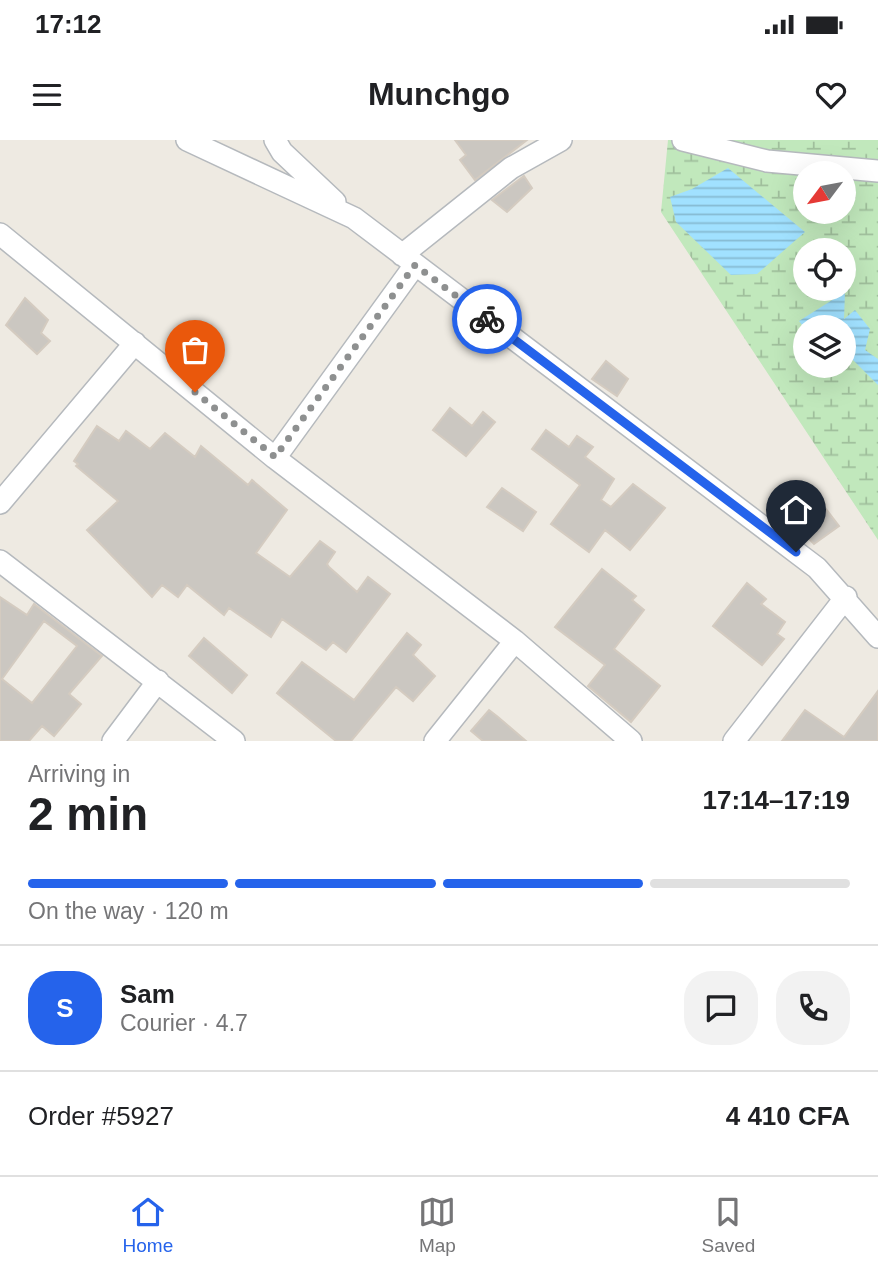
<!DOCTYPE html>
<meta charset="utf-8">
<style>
body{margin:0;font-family:Helvetica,sans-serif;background:#f2f2f2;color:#202124;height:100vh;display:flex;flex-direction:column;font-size:26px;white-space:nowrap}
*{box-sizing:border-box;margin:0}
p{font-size:23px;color:#757577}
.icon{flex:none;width:38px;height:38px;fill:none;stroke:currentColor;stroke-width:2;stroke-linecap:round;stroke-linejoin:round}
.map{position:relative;height:601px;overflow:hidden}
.sheet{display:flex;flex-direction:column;background:#fff;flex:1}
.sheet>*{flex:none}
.needle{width:46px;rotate:238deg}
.tools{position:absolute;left:793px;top:21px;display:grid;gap:14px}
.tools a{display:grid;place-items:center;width:63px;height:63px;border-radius:50%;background:#fff;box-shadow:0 7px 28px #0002;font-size:35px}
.pin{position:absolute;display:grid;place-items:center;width:60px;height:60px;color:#fff;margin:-72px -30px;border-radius:50% 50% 50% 0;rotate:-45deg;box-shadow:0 0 7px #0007}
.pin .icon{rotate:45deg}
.courier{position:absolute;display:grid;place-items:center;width:70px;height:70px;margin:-35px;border:5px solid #2563eb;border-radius:50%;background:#fff;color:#222;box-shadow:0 2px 9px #0007}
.summary em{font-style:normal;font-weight:800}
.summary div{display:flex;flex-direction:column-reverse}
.summary{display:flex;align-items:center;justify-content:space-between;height:119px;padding:0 28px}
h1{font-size:46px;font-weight:800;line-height:52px}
.bar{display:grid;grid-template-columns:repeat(4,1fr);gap:10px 7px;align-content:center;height:84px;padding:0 28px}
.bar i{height:9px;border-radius:5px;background:#e0e0e0}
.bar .on{background:#2563eb}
.bar p{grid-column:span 4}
.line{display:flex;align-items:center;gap:18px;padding:0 28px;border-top:2px solid #e0e0e0}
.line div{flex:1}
.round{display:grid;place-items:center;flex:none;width:74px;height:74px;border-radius:28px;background:#f2f2f2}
.status{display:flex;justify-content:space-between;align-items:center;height:49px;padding:0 35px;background:#fff;direction:ltr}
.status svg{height:19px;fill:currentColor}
header{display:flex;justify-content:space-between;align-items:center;height:91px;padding:0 28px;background:#fff;font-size:32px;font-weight:800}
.tab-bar{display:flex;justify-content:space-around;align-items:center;height:98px;border-top:2px solid #e0e0e0;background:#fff;font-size:19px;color:#757577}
.tab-bar a{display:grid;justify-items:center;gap:4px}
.tab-bar .on{color:#2563eb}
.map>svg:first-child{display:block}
.wetland{fill:url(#wetland-marsh);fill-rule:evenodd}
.water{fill:url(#water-rules)}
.building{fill:#cbc7c1;stroke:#d4cbc0;stroke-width:2;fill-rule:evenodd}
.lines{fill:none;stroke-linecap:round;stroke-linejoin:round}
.minor-casing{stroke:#b5b9bd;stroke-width:24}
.minor{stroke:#fff;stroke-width:21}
.done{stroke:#8e9090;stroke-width:7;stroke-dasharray:0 12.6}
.route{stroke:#2563eb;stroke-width:9}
</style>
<div class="status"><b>17:12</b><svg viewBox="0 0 49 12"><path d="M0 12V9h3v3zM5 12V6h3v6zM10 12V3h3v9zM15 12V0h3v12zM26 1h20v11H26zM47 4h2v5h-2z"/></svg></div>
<header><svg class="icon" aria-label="menu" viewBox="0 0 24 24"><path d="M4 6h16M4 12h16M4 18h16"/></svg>Munchgo<svg class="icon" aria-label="heart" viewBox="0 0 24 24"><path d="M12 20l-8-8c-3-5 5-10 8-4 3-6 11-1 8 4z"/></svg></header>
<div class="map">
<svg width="878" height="601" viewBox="0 0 878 601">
<defs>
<pattern id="wetland-marsh" width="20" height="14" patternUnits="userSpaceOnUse" patternTransform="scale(1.75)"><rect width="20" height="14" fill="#c1e8bc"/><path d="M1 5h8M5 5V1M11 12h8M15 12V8" fill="none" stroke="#a0bf9c"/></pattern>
<pattern id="water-rules" width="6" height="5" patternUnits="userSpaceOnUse" patternTransform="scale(1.75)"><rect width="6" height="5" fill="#a1e1ff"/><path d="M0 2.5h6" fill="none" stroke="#86bad2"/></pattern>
</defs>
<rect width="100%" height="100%" fill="#eeeae2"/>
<!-- wetland -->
<path class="wetland" d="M 668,0 L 878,0 L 878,400 L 661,72 ZM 805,33 L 844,33 L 844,72 L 805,72 ZM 805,110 L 844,110 L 844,149 L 805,149 ZM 805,187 L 844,187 L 844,226 L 805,226 Z"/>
<!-- water -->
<path class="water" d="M 728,28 L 805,92 L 757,134 L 731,135 L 676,82 L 670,57 L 692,49 Z
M 845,152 L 844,179 L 855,170 L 870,189 L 865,210 L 878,219 L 878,245 L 844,211 L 844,187 L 805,189 L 799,181 Z"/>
<!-- building -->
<path class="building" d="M 455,0 L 527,0 L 475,40 L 460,20 L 466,15 Z
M 524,36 L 532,48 L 507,72 L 492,60 Z
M 25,158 L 48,180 L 41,193 L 50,201 L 37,214 L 6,185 Z
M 606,221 L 628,239 L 617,256 L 592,239 Z
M 450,268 L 472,286 L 483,272 L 495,282 L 466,316 L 433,290 Z
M 97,286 L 119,301 L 126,291 L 150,309 L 165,293 L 195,317 L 201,306 L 248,345 L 252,340 L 287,370 L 256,413 L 290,437 L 320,401 L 335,412 L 327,424 L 329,427 L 357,452 L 368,437 L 390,454 L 346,512 L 333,502 L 326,510 L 282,479 L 271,497 L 229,468 L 224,475 L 187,445 L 178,457 L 162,445 L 152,457 L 87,390 L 118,361 L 76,326 L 78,324 L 74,321 Z
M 546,290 L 569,307 L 577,296 L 593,307 L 585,317 L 614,339 L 601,360 L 611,367 L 633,344 L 665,368 L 630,410 L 605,390 L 589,412 L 551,384 L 580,345 L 532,309 Z
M 502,348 L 536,372 L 523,391 L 487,367 Z
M 816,356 L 839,386 L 814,404 L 791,380 Z
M 602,429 L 636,456 L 632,460 L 644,470 L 614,509 L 660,546 L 631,582 L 588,546 L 605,525 L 555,487 Z
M 747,443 L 766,459 L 761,464 L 785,482 L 777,494 L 784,499 L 762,525 L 713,486 Z
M 0,457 L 27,475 L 34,464 L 102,516 L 69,554 L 81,564 L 54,596 L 42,586 L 29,601 L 0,601 ZM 44,481 L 77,506 L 32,563 L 2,539 Z
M 407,493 L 421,505 L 413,515 L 435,536 L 413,561 L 396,547 L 351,601 L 336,601 L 277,553 L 302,522 L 354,560 Z
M 204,498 L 247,535 L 232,553 L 189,516 Z
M 878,551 L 878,601 L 782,601 L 805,570 L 844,597 Z
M 489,570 L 498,577 L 526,601 L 483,601 L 471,591 Z"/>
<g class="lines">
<defs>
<path id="minor" d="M 187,0 L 354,78 L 817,428 L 878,497
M 275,0 L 282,12 L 335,62
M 683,0 L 767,21 L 878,31
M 0,94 L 275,318 L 515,501 L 631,601
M 402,115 L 511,28 L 561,0
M 275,318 L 415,125
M 0,363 L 135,203
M 0,421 L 234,601
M 113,601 L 158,541
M 435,601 L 515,501
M 734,601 L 846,457"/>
</defs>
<!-- minor casing -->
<use href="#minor" class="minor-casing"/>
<!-- minor -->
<use href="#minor" class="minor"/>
</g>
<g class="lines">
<!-- done -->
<path class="done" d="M 195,252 L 275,317 L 415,125 L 487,179"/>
<!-- route -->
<path class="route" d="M 487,179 L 796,412"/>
</g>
</svg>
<div class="tools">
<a><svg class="needle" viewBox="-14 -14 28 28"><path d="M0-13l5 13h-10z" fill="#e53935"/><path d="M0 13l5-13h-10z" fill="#757577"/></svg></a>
<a><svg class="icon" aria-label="locate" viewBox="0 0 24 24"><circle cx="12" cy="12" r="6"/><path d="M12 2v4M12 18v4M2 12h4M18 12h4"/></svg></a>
<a><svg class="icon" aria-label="layers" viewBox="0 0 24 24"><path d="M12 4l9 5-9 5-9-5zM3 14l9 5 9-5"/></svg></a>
</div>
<div class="pin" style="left:195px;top:252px;background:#ea580c"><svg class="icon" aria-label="bag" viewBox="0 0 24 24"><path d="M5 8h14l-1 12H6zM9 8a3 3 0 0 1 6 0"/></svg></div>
<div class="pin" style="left:796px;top:412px;background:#1f2937"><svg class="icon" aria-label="home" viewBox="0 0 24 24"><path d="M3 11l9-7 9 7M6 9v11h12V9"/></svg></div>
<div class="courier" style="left:487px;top:179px"><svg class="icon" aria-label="bike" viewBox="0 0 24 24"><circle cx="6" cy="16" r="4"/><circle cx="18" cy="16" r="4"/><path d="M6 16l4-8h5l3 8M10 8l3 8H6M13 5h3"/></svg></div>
</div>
<section class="sheet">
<div class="summary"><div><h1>2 min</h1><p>Arriving in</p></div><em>17:14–17:19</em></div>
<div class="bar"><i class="on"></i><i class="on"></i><i class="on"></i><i></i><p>On the way · 120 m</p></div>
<div class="line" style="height:126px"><b class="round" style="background:#2563eb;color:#fff">S</b><div><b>Sam</b><p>Courier · 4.7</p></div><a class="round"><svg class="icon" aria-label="chat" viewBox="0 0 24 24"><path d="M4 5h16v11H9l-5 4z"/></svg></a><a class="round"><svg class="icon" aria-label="phone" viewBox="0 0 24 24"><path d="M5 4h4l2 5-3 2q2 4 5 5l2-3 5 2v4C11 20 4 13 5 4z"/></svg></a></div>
<div class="line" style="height:91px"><div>Order #5927</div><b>4 410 CFA</b></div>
</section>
<nav class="tab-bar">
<a class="on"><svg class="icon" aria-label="home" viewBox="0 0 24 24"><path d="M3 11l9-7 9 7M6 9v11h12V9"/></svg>Home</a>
<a><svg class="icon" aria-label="map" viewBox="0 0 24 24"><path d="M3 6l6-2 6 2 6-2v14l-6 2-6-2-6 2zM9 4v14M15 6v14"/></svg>Map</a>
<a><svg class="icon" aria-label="saved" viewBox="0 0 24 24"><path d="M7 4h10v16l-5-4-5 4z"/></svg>Saved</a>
</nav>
